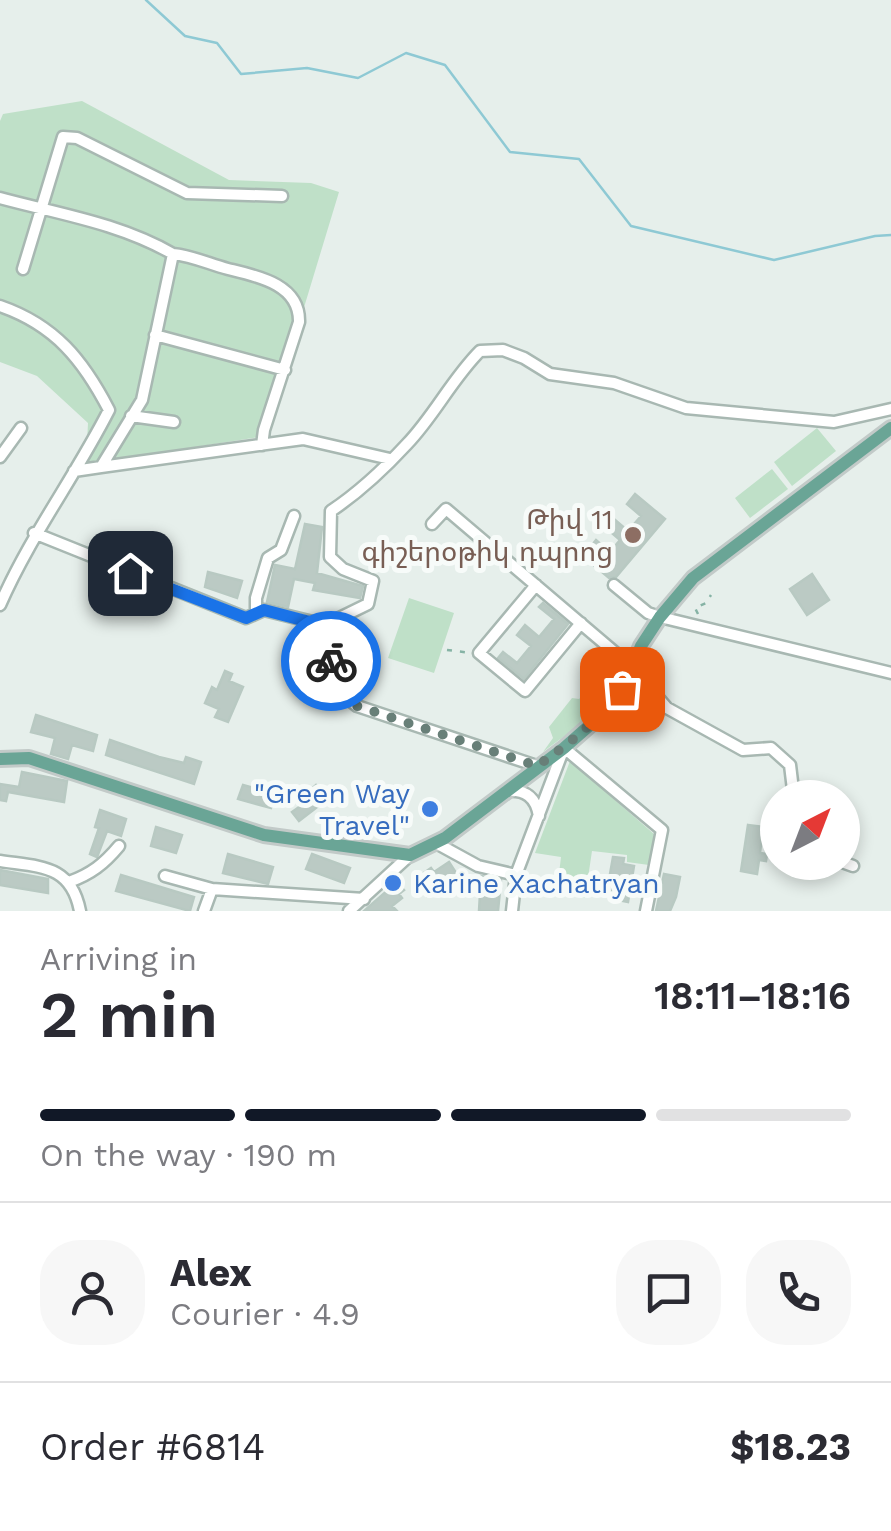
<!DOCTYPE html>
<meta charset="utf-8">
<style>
body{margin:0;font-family:"Work Sans","Noto Sans Armenian",sans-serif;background:#f7f7f7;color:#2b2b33;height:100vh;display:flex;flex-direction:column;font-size:38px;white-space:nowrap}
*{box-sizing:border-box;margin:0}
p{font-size:32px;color:#7c7c81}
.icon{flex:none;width:55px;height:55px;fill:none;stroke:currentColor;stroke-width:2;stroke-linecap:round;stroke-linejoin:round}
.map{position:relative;height:911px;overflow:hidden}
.side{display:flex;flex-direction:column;background:#fff;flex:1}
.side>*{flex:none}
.needle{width:65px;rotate:42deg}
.tools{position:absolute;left:760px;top:780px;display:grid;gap:20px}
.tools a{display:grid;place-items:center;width:100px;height:100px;border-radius:50%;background:#fff;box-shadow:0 5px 15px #0003;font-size:50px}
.pin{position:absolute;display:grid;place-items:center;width:85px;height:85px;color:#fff;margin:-42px;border-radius:20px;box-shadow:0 5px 15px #0006}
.courier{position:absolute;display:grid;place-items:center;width:100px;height:100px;margin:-50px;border:8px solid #1a73e8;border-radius:50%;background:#fff;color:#222;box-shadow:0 2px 12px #0007}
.overview em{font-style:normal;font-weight:600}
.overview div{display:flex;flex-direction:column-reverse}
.overview{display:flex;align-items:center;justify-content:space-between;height:170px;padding:0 40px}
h1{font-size:65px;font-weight:600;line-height:75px}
.bar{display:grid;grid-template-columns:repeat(4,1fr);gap:15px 10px;align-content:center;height:120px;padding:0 40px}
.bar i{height:12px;border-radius:8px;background:#e1e1e2}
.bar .current{background:#111827}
.bar p{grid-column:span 4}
.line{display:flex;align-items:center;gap:25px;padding:0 40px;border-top:2px solid #e1e1e2}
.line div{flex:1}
.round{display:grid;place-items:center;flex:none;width:105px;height:105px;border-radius:40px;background:#f7f7f7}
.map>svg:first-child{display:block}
.green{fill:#bfe0c8}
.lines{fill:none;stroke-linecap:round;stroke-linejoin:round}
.stream{stroke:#8ec9d4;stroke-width:2.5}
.building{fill:#bbcac4;stroke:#b8c9c2;stroke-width:2.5}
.minor-casing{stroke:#a8b8b2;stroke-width:15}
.major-casing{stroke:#c2cac8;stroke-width:18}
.path{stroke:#86b3a5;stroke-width:2.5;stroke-dasharray:5 8;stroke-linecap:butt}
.minor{stroke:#fff;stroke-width:10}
.major{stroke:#6aa596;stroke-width:12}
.done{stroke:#687f78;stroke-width:10;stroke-dasharray:0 18}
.route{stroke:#1a73e8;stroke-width:12}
.education-dot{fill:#8d6e63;stroke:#f7fbf9;stroke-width:4}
.shop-dot{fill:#3f7fe0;stroke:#f7fbf9;stroke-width:4}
.labels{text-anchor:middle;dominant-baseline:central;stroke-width:10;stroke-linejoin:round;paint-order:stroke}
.education-label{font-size:28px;fill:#785e54;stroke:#f7fbf9;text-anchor:end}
.shop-label{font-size:28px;fill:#366cbe;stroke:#f7fbf9;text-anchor:end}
</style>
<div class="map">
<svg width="891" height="911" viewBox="0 0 891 911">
<rect width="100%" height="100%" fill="#e6efeb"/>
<!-- green -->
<path class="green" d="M 82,101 L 229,180 L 311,183 L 339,192 L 265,436 L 86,464 L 88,423 L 37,376 L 0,362 L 0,121 L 3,114 Z
M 817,428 L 836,451 L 792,486 L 774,462 Z
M 772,469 L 788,489 L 750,518 L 735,498 Z
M 409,598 L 454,613 L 434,673 L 388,658 Z
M 612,667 C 619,704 568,732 543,752 L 553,738 L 549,727 L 572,698 L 579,699 Z
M 570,761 L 654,834 L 649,865 L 627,862 L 627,855 L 592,851 L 585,898 L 522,889 L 524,877 L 558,882 L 561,857 L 535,853 Z"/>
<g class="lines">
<!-- stream -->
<path class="stream" d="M 146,0 L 185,36 L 217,43 L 241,74 L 307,68 L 358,78 L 406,53 L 445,65 L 510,152 L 579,159 L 631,226 L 774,260 L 875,236 L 891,235"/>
</g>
<!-- building -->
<path class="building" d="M 635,494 L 665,519 L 616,577 L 609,578 L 583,556 L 596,540 L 610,552 L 620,540 L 606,528 L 614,519 L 628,531 L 641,516 L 627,504 Z
M 305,524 L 322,527 L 317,573 L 363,586 L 360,598 L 313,590 L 315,583 L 294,579 L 288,607 L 267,602 L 275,565 L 295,569 Z
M 208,572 L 242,581 L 237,598 L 205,587 Z
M 812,574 L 829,600 L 807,615 L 790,589 Z
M 543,603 L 568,624 L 524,679 L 498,658 L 503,652 L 517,663 L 531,646 L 517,635 L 525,625 L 539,637 L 554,619 L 539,607 Z
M 225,671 L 232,674 L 229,681 L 243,687 L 228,722 L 215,717 L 219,709 L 205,703 L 212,687 L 217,690 Z
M 36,715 L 97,735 L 93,751 L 72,745 L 68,759 L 51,754 L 55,738 L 31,732 Z
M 110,740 L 159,757 L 184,763 L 186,757 L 201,762 L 194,784 L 106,755 Z
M 22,772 L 67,781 L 64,802 L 8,792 L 6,801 L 0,800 L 0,784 L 19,787 Z
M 243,785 L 261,790 L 262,786 L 277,790 L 271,808 L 238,799 Z
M 316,785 L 329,798 L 299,821 L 292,812 L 309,800 L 305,795 Z
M 100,810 L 126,819 L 121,836 L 107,831 L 97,857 L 90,854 L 99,828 L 95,827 Z
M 748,825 L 763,827 L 760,853 L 767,854 L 766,861 L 759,860 L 757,874 L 741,871 Z
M 156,827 L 182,835 L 176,853 L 151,846 Z
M 228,854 L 273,867 L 268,884 L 223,873 Z
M 312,854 L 350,868 L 344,883 L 306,869 Z
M 613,857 L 624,858 L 623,864 L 634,866 L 628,902 L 618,900 L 619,893 L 607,891 Z
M 449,862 L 458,876 L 427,896 L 415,879 L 431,868 L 434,872 Z
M 0,870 L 48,879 L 48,893 L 0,885 Z
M 664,874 L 680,877 L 676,897 L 670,911 L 656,911 Z
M 121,875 L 194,897 L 190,911 L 116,891 Z
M 481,876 L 501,880 L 498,911 L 479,911 Z
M 397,882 L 404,890 L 399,894 L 402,898 L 392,906 L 397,911 L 364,911 Z"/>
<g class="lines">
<defs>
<path id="minor" d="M 0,198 C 59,214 119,223 173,254 L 142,400 L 101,467 L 74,471
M 173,254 C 193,256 209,264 228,269 C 257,276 300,284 299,322 L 264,430 L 262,445
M 23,269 L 63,137 L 77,138 L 187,193 L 282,196
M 0,306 C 55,325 83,360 109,410 C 75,477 30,536 0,605
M 155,335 L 285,370
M 131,416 L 174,422
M 0,457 L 21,428
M 101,467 L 303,439 L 390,459
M 432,524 L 446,509 L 632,667 L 667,708 L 743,750 L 771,748 L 790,765 L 794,798
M 34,533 L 246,618 L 264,610 L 325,625 C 330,656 329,687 357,706 L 537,766
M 536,585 L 479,653 L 525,691 L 581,623
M 614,585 L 648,613 L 660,617 L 891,673
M 256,613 L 256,598 L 268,558 L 281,550 L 294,516
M 325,625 L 368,604 L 373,581 L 343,569 L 330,557 L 331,511 C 361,491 383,470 407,444 C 434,416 452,379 480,351 L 503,350 L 524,358 L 550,374 L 614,383 L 686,408 L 834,422 L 891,409
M 506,791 C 525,789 536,797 539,816
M 436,843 L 478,866 L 516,875
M 0,861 C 39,867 71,864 80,911
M 842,862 L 853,866
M 165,876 L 212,889 L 364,899
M 69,882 C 91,874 104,864 119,846
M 204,911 L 212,889
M 349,911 L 410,855
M 512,911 L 516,875 L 564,748 L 662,830 L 646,911"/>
<path id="major" d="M 0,759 L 29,758 L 264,835 L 410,855 L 445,838 L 564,748 L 607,710 L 623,689 L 641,646 L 660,617 L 693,578 L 891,428"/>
</defs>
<!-- minor casing -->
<use href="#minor" class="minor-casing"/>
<!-- major casing -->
<use href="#major" class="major-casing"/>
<!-- path -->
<path class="path" d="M 698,614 L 695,608 L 706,603 L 711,595
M 447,650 L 472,653"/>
<!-- minor -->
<use href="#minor" class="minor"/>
<!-- major -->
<use href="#major" class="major"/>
</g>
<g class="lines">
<!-- done -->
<path class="done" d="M 331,661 C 335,682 339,693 357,706 L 537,766 C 569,744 599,720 622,689"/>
<!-- route -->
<path class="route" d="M 130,573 L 246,618 L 264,610 L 325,626 L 331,661"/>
</g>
<!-- markers -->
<circle class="education-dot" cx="633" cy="535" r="10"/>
<g class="shop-dot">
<circle cx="430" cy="809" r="10"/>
<circle cx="393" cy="883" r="10"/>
</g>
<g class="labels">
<!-- education labels -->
<g class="education-label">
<text x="613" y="519">Թիվ 11<tspan x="613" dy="32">գիշերօթիկ դպրոց</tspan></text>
</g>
<!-- shop labels -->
<g class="shop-label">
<text x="410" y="793">"Green Way<tspan x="410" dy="32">Travel"</tspan></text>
<text x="413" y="883" text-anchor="start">Karine Xachatryan</text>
</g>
</g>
</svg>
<div class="tools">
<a><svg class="needle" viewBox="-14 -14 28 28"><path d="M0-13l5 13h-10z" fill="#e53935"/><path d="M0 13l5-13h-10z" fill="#7c7c81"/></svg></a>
</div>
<div class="pin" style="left:622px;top:689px;background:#ea580c"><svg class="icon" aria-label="bag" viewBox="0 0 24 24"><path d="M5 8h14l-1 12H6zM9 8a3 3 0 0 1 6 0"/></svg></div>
<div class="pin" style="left:130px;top:573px;background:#1f2937"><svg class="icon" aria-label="home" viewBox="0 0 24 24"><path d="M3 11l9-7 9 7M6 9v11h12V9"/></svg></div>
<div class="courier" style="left:331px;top:661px"><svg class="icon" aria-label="bike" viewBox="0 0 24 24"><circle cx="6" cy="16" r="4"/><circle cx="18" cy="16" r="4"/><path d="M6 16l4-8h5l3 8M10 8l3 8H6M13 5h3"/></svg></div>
</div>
<section class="side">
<div class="overview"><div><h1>2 min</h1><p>Arriving in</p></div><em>18:11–18:16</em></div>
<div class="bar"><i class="current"></i><i class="current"></i><i class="current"></i><i></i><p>On the way · 190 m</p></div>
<div class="line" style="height:180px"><a class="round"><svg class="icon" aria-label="person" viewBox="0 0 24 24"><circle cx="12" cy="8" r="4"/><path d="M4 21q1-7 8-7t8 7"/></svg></a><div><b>Alex</b><p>Courier · 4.9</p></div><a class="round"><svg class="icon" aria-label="chat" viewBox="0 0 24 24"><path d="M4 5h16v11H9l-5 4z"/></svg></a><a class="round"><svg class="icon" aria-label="phone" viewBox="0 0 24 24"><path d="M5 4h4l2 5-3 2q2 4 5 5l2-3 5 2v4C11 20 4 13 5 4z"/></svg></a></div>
<div class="line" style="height:130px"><div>Order #6814</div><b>$18.23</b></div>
</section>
